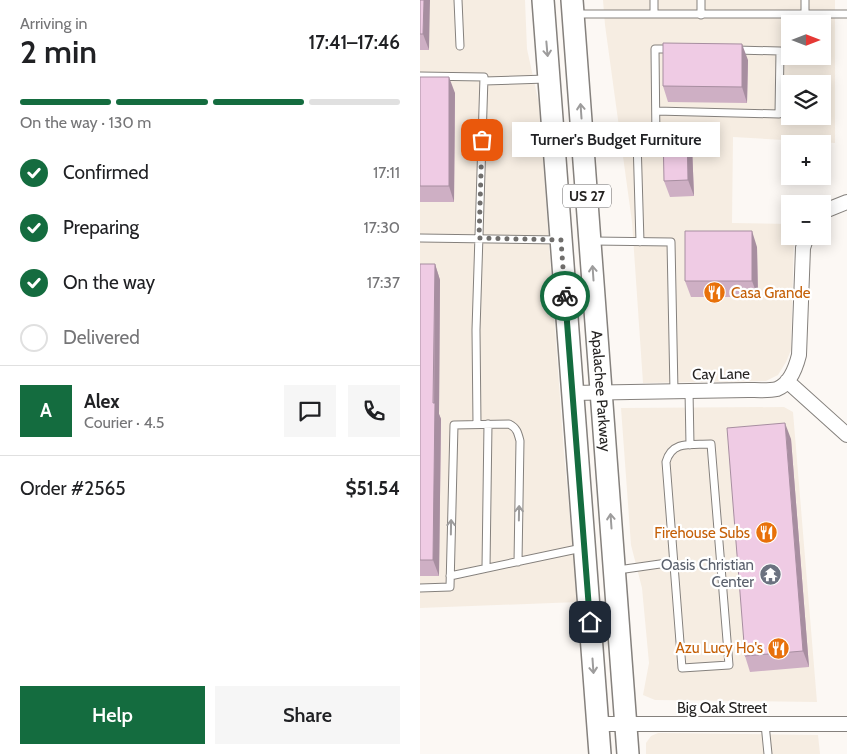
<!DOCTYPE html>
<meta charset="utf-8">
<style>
body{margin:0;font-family:Cabin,sans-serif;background:#f6f6f6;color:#202124;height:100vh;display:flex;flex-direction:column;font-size:19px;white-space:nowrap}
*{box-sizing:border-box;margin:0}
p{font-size:16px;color:#757577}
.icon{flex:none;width:28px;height:28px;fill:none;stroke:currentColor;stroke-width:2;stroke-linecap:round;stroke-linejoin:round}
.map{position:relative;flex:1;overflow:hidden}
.details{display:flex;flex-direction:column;background:#fff;width:420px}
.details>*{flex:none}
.needle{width:32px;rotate:90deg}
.buttons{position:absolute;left:361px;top:15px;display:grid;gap:10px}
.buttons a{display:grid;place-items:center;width:50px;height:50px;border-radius:0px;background:#fff;box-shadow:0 2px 12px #0003;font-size:25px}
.pin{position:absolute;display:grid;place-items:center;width:42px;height:42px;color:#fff;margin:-21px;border-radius:10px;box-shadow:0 2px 8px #0006}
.courier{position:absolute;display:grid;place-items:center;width:50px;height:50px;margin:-25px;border:4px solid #146c3f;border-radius:50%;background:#fff;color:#222;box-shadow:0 1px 6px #0007}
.bubble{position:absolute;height:35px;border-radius:0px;background:#fff;box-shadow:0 2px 12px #0003;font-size:16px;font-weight:600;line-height:35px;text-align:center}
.overview em{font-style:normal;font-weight:600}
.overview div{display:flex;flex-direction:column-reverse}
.overview{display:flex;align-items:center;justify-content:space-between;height:85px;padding:0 20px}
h1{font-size:32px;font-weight:600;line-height:38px}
.bar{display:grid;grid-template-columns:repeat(4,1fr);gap:8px 5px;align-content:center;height:60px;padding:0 20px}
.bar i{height:6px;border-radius:4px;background:#e0e0e0}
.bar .selected{background:#146c3f}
.bar p{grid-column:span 4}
.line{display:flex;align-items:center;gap:12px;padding:0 20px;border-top:1px solid #e0e0e0}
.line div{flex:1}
.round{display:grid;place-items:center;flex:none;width:52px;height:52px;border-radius:0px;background:#f6f6f6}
ol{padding:0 20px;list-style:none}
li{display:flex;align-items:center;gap:15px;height:55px}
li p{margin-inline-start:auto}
li .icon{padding:5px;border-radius:50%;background:#146c3f;color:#fff;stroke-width:4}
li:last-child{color:#757577}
li i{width:28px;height:28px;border:2px solid #e0e0e0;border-radius:50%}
.action{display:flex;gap:10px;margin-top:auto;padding:10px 20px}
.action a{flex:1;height:58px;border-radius:0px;background:#146c3f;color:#fff;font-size:20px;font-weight:600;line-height:58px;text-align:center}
.action a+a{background:#f6f6f6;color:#202124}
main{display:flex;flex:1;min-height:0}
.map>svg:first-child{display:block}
.built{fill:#f6ede2;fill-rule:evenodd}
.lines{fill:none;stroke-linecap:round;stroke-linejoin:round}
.lane-casing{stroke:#85817d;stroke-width:9}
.street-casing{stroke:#85817d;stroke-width:16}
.primary-casing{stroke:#85817d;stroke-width:24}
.lane{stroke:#fff;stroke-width:7}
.street{stroke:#fff;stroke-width:14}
.primary{stroke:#fff;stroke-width:21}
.wall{fill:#ceafc4}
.shaded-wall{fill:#a78ea0}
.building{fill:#efcbe4;stroke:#a78ea0}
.oneway{stroke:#9d9c9c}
.done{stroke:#706e6c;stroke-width:5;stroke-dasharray:0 9}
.route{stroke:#146c3f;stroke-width:6}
.labels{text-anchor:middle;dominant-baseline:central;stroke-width:4.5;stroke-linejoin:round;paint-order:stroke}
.shield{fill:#fff;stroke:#666564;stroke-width:1}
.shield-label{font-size:14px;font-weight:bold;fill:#252322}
.food-label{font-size:15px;fill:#c56008;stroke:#fff;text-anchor:end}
.street-label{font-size:15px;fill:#252322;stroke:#fff}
.worship-label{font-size:15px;fill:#5b616d;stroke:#fff;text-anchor:end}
</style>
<main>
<section class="details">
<div class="overview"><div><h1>2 min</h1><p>Arriving in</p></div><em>17:41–17:46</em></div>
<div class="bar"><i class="selected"></i><i class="selected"></i><i class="selected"></i><i></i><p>On the way · 130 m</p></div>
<ol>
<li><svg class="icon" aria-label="check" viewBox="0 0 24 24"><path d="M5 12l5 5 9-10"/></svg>Confirmed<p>17:11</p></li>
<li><svg class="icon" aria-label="check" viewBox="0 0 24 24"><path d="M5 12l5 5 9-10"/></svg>Preparing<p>17:30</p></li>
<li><svg class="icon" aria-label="check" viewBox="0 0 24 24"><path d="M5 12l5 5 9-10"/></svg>On the way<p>17:37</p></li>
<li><i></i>Delivered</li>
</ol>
<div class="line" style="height:90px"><b class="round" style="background:#146c3f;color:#fff">A</b><div><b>Alex</b><p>Courier · 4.5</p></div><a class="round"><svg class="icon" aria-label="chat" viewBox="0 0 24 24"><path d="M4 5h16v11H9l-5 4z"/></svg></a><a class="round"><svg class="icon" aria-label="phone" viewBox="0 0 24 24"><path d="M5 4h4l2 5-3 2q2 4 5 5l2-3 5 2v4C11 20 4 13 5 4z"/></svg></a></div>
<div class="line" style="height:65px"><div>Order #2565</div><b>$51.54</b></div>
<div class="action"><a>Help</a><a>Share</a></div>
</section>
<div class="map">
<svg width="427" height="754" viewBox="0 0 427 754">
<rect width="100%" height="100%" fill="#fcf8f4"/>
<!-- built -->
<path class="built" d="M 0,0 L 105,0 L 107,49 L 119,104 L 144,454 L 158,602 L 0,608 Z
M 183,0 L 415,0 L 415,143 L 313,137 L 312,223 L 370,224 L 370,236 L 374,236 L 371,350 L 366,362 L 358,375 L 346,381 L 223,383 L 212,222 L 185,25 ZM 370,24 L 402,24 L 402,56 L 370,56 ZM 370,84 L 402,84 L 402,116 L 370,116 Z
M 364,407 L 373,412 L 397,702 L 235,700 L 223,695 L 229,663 L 222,588 L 211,545 L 201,408 Z
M 238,733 L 398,735 L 400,754 L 226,754 L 226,743 L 231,736 Z"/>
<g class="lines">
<defs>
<path id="lane" d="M 38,0 L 40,46
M 281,0 L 281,15
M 155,14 L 427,14
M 234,14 L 234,0
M 385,15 L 385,0
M 0,76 L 64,77 L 56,330 L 57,424
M 64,81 L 126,79
M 236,111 L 359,114 L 360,51 L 316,50
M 164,139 L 236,141 L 235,49 L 250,49
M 217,140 L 220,242
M 0,238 L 140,240
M 173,241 L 251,242 L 254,391
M 269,391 L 270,445
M 291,444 L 309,665 L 262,668 L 246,462 C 252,440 272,445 291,444 Z
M 66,568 L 68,424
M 198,570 L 254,562
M 30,576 L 162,548
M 0,588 L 30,587 L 34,425 L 89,424 C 97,428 98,433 100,441 L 98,562
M 345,724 L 348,754"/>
<path id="street" d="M 402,214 L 407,210 L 427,202
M 367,381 L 427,435
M 152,393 L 328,390 C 336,390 349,391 357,389 C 370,384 376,367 379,355 L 383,248 L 387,236
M 178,724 L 427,724"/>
<g id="primary">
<path d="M 123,0 L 180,754"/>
<path id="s1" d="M 152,0 L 208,754"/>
</g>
</defs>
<!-- lane casing -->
<use href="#lane" class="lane-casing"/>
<!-- street casing -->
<use href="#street" class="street-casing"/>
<!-- primary casing -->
<use href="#primary" class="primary-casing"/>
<!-- lane -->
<use href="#lane" class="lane"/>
<!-- street -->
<use href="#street" class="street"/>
<!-- primary -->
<use href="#primary" class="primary"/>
</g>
<!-- wall -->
<path class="wall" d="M 0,0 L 9,50 L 0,50 Z
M 328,60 L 327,103 L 248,102 L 243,86 Z
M 0,77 L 35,93 L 34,202 L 0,202 Z
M 272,146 L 274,196 L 250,197 L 244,181 Z
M 337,247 L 338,297 L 271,297 L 265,281 Z
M 0,264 L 15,264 L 20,280 L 19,414 L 21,419 L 19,576 L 0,576 Z
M 371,439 L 389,667 L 330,672 L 325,656 Z"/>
<!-- shaded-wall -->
<path class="shaded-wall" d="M 4,0 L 10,0 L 9,50 L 3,34 Z
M 322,44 L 328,60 L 327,103 L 322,87 Z
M 29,77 L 35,93 L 34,202 L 29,186 Z
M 267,130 L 272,146 L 274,196 L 268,180 Z
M 332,231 L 337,247 L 338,297 L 332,281 Z
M 15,264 L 20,280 L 19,414 L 21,419 L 19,576 L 13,560 Z
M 365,423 L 371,439 L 389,667 L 383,651 Z"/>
<!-- building -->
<path class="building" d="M 0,0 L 4,0 L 3,34 L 0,34 Z
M 243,43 L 322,44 L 322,87 L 243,86 Z
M 0,77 L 29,77 L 29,186 L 0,186 Z
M 243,130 L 267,130 L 268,180 L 244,181 Z
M 265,231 L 332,231 L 332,281 L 265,281 Z
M 0,264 L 15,264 L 13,403 L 15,403 L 13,560 L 0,560 Z
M 365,423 L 383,651 L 325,656 L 307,428 Z"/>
<!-- one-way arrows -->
<defs><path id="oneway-shaft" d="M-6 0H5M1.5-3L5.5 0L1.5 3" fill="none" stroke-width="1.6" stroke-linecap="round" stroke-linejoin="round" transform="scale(1.25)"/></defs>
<g class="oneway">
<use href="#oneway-shaft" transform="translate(127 49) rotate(85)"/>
<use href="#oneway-shaft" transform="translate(161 111) rotate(-94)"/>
<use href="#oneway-shaft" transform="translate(173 273) rotate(-94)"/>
<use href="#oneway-shaft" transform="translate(99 513) rotate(-89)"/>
<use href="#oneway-shaft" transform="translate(191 521) rotate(-94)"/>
<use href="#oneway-shaft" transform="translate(31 527) rotate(-89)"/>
<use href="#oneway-shaft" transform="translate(173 666) rotate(86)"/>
</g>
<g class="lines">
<!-- done -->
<path class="done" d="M 62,140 L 59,238 L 141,240 L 145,296"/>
<!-- route -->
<path class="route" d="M 145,296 L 170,622"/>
</g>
<!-- icons -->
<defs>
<symbol id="restaurant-disc" viewBox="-11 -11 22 22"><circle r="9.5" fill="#e8710a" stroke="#fff"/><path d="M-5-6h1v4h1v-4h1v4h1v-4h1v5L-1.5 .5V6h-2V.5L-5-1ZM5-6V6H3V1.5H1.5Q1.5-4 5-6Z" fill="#fff"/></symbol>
<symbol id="temple-disc" viewBox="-11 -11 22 22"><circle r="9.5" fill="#6b7280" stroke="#fff"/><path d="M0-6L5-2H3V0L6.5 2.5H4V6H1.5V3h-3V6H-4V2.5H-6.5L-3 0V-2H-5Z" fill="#fff"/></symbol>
</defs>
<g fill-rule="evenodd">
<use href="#restaurant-disc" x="282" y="280" width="25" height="25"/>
<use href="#restaurant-disc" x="334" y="520" width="25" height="25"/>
<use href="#temple-disc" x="338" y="562" width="25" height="25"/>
<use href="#restaurant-disc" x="346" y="636" width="25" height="25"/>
</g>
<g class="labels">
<!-- shield labels -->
<rect class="shield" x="143" y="184.5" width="48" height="23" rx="4"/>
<g class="shield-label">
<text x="167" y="196">US 27</text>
</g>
<!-- food labels -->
<g class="food-label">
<text x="311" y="293" text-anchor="start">Casa Grande</text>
<text x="330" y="533">Firehouse Subs</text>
<text x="343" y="648">Azu Lucy Ho's</text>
</g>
<!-- street labels -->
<g class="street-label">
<text transform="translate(301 374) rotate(-1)">Cay Lane</text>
<text stroke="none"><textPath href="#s1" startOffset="392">Apalachee Parkway</textPath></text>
<text x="302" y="708">Big Oak Street</text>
</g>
<!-- worship labels -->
<g class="worship-label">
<text x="334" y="565">Oasis Christian<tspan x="334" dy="17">Center</tspan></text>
</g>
</g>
</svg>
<div class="buttons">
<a><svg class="needle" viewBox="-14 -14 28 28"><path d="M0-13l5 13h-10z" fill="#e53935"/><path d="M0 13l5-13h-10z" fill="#757577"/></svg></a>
<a><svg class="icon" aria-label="layers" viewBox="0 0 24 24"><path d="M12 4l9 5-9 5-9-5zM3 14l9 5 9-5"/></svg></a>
<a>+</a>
<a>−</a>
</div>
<div class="pin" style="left:62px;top:140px;background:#ea580c"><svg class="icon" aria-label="bag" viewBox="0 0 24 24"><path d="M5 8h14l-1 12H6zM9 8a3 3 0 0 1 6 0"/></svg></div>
<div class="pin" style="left:170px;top:622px;background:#1f2937"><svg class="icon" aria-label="home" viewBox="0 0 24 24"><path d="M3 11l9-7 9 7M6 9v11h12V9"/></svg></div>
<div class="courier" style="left:145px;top:296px"><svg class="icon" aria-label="bike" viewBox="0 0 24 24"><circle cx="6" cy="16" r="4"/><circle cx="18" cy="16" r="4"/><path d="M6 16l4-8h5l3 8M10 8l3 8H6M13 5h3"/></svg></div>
<div class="bubble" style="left:92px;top:122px;width:208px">Turner's Budget Furniture</div>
</div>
</main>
